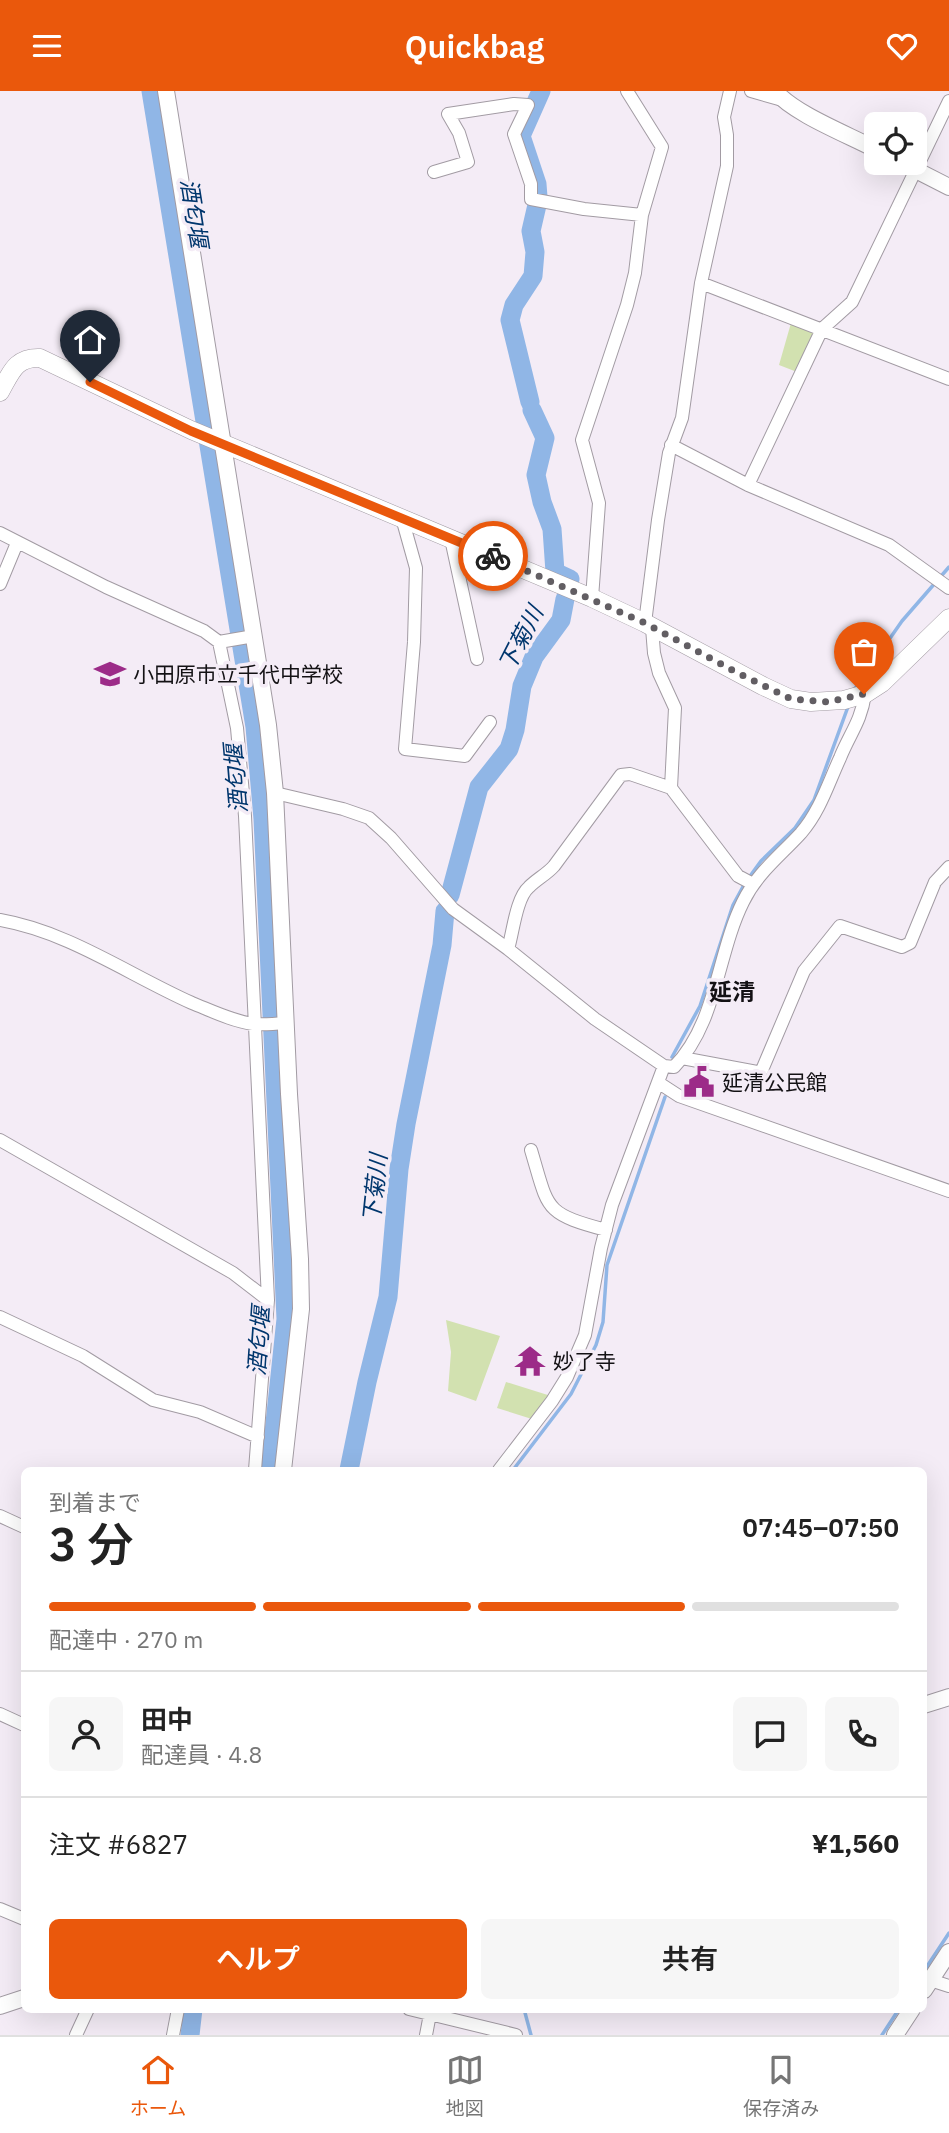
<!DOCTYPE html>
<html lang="ja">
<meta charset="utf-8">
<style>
body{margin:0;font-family:"IBM Plex Sans","Noto Sans JP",sans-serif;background:#f6f6f6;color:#222;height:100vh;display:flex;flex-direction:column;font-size:26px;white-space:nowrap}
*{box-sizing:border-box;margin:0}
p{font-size:23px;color:#767676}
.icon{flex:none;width:38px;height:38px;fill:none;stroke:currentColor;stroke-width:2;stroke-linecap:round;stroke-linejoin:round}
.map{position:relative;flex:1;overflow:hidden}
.sheet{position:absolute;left:21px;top:1376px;width:906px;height:546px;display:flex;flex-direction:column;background:#fff;border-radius:10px;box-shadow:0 7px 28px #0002}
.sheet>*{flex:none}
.tools{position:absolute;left:864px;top:21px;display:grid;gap:14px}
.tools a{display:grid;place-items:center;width:63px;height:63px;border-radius:10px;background:#fff;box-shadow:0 7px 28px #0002;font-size:35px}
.pin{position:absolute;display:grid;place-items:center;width:60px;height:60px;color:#fff;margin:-72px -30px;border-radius:50% 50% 50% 0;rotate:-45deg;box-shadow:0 0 7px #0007}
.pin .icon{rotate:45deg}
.courier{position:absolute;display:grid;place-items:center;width:70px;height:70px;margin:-35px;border:5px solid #ea580c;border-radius:50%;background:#fff;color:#222;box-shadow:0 2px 9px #0007}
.overview em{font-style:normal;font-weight:600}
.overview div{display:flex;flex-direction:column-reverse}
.overview{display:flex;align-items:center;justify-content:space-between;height:119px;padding:0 28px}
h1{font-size:46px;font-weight:600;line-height:52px}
.bar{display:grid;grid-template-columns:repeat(4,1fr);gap:10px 7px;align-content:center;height:84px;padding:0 28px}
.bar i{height:9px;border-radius:5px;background:#e0e0e0}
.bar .active{background:#ea580c}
.bar p{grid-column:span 4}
.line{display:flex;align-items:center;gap:18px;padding:0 28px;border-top:2px solid #e0e0e0}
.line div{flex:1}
.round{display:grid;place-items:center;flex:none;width:74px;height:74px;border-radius:10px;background:#f6f6f6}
.button{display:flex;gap:14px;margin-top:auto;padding:14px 28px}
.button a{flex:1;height:80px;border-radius:10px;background:#ea580c;color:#fff;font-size:28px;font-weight:600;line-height:80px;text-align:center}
.button a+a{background:#f6f6f6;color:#222}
header{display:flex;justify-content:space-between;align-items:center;height:91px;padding:0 28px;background:#ea580c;color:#fff;font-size:32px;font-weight:600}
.tab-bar{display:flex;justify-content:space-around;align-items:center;height:98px;border-top:2px solid #e0e0e0;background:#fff;font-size:19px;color:#767676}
.tab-bar a{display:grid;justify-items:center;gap:4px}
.tab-bar .active{color:#ea580c}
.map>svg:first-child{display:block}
.green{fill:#d2e1b0}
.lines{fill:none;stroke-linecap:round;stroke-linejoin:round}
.stream{stroke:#90b6e6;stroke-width:3.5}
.river{stroke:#90b6e6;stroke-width:19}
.minor-casing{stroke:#a29ba3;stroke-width:14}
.tertiary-casing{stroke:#a29ba3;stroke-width:18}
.secondary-casing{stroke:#a29ba3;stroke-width:19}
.minor{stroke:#fff;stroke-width:12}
.tertiary{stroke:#fff;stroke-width:16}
.secondary{stroke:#fff;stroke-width:18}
.done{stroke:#625e63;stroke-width:7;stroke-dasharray:0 12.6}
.route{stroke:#ea580c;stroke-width:9}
.labels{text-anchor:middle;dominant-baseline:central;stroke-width:7;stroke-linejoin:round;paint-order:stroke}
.poi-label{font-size:21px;fill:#131114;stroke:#f4ecf6;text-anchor:start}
.water-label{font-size:23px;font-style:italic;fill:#00366d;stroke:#f4ecf6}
.neighbourhood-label{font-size:23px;font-weight:bold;fill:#131114;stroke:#f4ecf6}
</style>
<header><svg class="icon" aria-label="menu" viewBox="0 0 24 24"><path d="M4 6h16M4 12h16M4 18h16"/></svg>Quickbag<svg class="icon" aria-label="heart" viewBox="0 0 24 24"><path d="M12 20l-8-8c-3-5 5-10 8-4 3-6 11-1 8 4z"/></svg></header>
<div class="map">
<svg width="949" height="1944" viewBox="0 0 949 1944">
<rect width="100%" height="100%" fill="#f4ecf6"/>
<!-- green -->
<path class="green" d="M 791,232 L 815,241 L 797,281 L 779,274 Z
M 446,1229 L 500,1245 L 476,1310 L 448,1300 L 451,1261 Z
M 506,1291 L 551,1305 L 535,1329 L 497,1317 Z"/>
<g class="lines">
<!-- stream -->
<path class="stream" d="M 854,599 L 902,530 L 949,476
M 672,966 L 700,915 L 733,814 L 745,792 L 761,770 L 795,737 L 814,709 L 849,613
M 513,1379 L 571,1303 L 596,1254 L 603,1231 L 607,1174 L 665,1006
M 924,1880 L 949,1842
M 524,1918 L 531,1944
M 882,1944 L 899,1918"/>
<!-- river -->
<path class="river" d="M 151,0 L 255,636 L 263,728 L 286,1228 L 270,1379
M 538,106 L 537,93 L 521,45 L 541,0
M 530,311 L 510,229 L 514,214 L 533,185 L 535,161 L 531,140 L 537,114
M 532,319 L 545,347 L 536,384 L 542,411 L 552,438 L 555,481 L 570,488
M 450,804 L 479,696 L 509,658 L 515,639 L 522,595 L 534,566 L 561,529 L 565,508
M 349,1379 L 367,1291 L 388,1206 L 399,1078 L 406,1033 L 442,854 L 445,820
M 190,1944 L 193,1918"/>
<defs>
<path id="minor" d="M 751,0 L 786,10
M 434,81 L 468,71 L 459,42 L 448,23 L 514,13 L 528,14 L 514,43 L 531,93 L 531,108 L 584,118 L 642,124
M 701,192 L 949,288
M 671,354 L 748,394 L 889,454 L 949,497
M 748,394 L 822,238 L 852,211 L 949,10
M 402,427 L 416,477 L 414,551 L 405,658 L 465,665 L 490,631
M 0,442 L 106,496 L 204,540 L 219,551 L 254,545
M 451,448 L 477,568
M 0,493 L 17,452
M 592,507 L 599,412 L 582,349 L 627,214 L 635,182 L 642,124 L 662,56 L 627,0
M 645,532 L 658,429 L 669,362 L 682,327 L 701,192 L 727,75 L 727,44 L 724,26 L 730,0
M 652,537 L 654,562 L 659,582 L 675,617 L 671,697 L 738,785 L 753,793
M 219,551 L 237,637 L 245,725 L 268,1209 L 255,1379
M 275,702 L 343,718 L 369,727 L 391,747 L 453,818 L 508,858 L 595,928 L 664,975 L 674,976 C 717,932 717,863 743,811 C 757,782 780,765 801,742 C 820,720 828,693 840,667 C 850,642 861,631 865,603
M 0,829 C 69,841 129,884 192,912 C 212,920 232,930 253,933 C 264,934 275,933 285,932
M 508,858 C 513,842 516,807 529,796 C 537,788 547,783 554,775 L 621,684 L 630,683 L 671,697
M 682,967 L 757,981 L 762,979 L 804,880 L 840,835 L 902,856 L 910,852 L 935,791 L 949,776
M 659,992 L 679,1005 L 949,1100
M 0,1049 L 233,1182 L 268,1209
M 531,1059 C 549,1119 543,1122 606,1139
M 0,1226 L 83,1265 L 153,1309 L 200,1321 L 258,1346
M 499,1379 L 552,1310 L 567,1286 L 585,1244 L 601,1157 L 612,1114 L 664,975
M 0,1425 L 24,1436
M 0,1623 L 24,1634
M 0,1818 L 24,1828
M 924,1887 L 949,1895
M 409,1918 L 516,1944
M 76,1944 L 88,1918
M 173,1944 L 178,1918
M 426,1944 L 430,1923"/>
<path id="tertiary" d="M 166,0 L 268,634 L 275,702 L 289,1003 L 300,1168 L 301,1218 L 283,1379
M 775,0 C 794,23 849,44 877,59
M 902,72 L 949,96
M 924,1614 L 949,1606
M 924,1899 L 949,1861
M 0,1915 L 24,1907
M 895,1944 L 912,1918"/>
<path id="secondary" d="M 0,301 C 11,282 15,266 40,267 L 191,339 L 592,507 L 645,532 L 763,595 L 791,608 L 811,611 L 844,609 L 865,603 L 882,592 L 949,527"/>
</defs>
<!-- minor casing -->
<use href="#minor" class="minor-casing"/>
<!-- tertiary casing -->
<use href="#tertiary" class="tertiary-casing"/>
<!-- secondary casing -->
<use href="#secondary" class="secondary-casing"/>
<!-- minor -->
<use href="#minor" class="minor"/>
<!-- tertiary -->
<use href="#tertiary" class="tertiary"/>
<!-- secondary -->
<use href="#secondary" class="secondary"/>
</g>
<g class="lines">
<!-- done -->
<path class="done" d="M 493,465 L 645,532 L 732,579 L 791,608 L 828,611 L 864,603"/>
<!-- route -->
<path class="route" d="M 90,291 L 191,340 L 493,465"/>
</g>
<!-- icons -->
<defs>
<symbol id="school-bare" viewBox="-9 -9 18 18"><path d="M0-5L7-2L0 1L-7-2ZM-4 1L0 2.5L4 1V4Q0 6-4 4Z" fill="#9c2b88" stroke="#f4ecf6" stroke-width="2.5" paint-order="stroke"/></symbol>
<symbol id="civic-bare" viewBox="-9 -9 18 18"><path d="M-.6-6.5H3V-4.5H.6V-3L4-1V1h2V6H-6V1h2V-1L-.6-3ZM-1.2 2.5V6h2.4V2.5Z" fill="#9c2b88" stroke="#f4ecf6" stroke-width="2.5" paint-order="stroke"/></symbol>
<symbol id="temple-bare" viewBox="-9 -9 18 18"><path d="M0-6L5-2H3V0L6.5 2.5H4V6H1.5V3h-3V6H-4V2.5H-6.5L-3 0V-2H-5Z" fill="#9c2b88" stroke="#f4ecf6" stroke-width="2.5" paint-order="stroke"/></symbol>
</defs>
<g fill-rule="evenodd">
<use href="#school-bare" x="88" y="561" width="44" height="44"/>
<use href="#civic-bare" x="677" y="969" width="44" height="44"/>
<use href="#temple-bare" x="508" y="1248" width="44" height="44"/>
</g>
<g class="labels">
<!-- poi labels -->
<g class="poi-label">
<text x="133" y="583">小田原市立千代中学校</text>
<text x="722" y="991">延清公民館</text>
<text x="553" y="1270">妙了寺</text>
</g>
<!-- water labels -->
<g class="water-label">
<text transform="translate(195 122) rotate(81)">酒匂堰</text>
<text transform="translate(520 547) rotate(-63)">下菊川</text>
<text transform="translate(235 688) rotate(-95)">酒匂堰</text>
<text transform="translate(374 1097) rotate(-84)">下菊川</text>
<text transform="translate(258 1250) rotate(-86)">酒匂堰</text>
</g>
<!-- neighbourhood labels -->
<g class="neighbourhood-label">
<text x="732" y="900">延清</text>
</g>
</g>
</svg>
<div class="tools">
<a><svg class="icon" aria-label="locate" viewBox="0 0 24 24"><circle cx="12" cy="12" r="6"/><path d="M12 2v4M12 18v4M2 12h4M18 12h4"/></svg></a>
</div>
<div class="pin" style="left:864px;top:603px;background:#ea580c"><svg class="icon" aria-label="bag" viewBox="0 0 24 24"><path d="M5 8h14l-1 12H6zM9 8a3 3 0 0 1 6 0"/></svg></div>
<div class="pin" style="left:90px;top:291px;background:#1f2937"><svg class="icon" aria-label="home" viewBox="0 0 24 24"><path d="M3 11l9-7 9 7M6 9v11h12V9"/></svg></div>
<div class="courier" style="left:493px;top:465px"><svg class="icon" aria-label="bike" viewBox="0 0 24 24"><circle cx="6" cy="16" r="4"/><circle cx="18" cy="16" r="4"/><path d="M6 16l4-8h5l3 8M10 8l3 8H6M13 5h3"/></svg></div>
<section class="sheet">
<div class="overview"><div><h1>3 分</h1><p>到着まで</p></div><em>07:45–07:50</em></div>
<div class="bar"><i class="active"></i><i class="active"></i><i class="active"></i><i></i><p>配達中 · 270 m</p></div>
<div class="line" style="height:126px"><a class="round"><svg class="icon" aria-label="person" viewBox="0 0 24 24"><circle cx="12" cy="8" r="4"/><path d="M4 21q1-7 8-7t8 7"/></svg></a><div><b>田中</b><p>配達員 · 4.8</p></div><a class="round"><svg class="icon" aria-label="chat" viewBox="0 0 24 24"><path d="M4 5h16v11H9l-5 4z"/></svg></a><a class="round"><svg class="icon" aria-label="phone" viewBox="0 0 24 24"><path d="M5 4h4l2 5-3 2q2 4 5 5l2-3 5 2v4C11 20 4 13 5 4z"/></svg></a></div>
<div class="line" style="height:91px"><div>注文 #6827</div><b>¥1,560</b></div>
<div class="button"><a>ヘルプ</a><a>共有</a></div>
</section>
</div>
<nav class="tab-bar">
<a class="active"><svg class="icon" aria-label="home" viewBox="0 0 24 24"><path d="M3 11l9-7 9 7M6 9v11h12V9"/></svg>ホーム</a>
<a><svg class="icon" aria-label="map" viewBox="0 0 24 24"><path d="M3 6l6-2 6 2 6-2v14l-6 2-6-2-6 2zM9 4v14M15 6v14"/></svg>地図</a>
<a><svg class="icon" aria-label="saved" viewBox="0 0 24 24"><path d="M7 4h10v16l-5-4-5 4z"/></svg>保存済み</a>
</nav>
